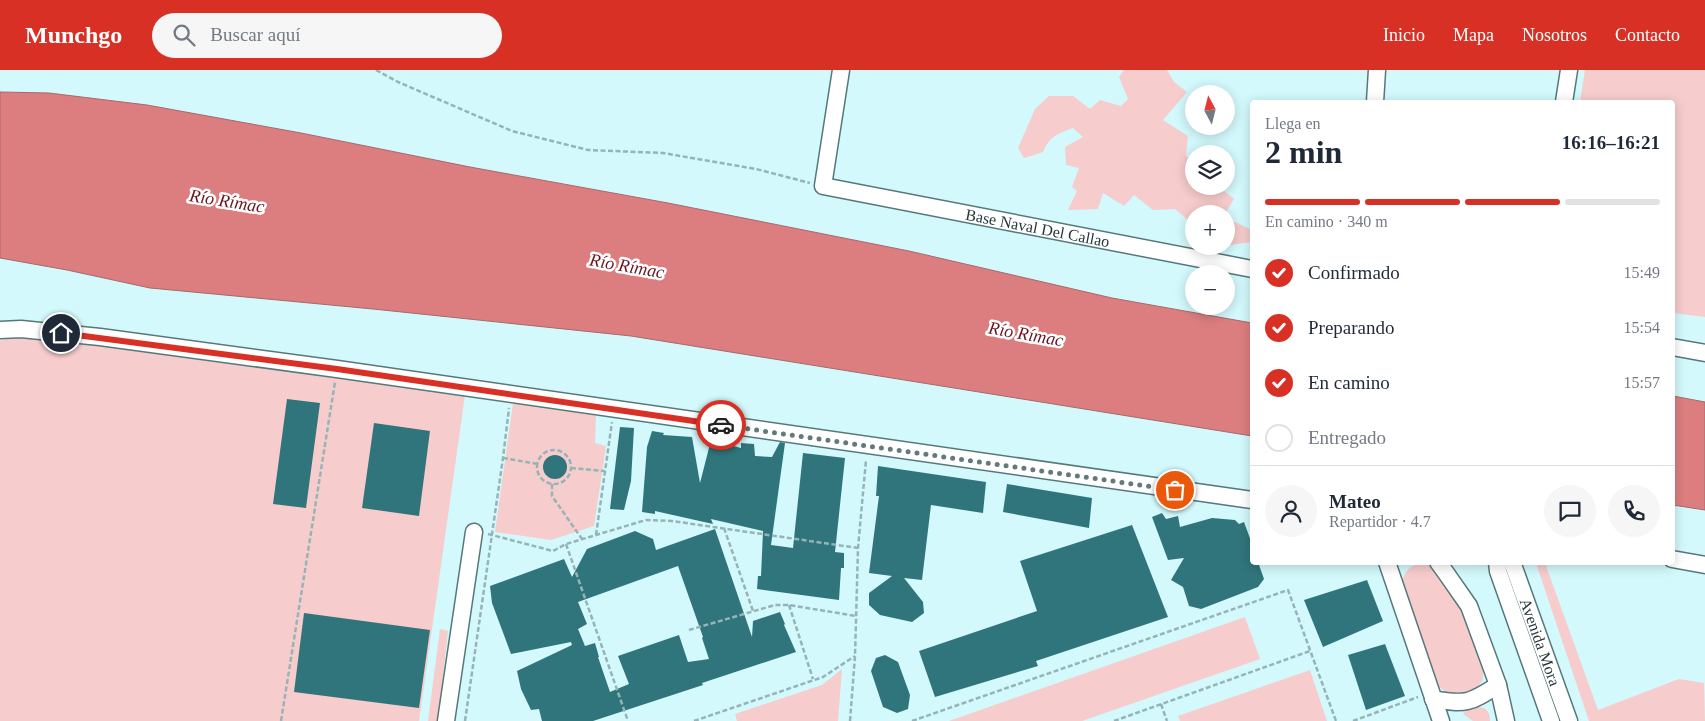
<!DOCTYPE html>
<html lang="es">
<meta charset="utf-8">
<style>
body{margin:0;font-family:Georgia,serif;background:#f6f6f7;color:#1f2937;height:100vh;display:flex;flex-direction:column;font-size:19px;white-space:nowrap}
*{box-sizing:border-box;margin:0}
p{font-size:16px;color:#747a83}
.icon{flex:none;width:28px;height:28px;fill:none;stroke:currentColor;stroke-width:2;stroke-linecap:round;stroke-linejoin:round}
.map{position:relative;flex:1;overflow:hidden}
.sheet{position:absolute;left:1250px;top:30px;width:425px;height:465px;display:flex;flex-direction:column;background:#fff;border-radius:5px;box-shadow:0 2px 12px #0003}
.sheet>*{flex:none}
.needle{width:32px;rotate:353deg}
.fabs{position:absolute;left:1185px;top:15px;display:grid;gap:10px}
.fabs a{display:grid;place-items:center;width:50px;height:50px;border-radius:50%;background:#fff;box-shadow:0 2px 12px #0003;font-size:25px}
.pin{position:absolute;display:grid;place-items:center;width:42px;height:42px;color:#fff;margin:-21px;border:2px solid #fff;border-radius:50%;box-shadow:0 1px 5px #0007}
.courier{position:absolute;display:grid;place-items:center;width:50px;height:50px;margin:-25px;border:4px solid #d93025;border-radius:50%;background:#fff;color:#222;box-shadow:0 1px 6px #0007}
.head em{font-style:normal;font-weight:700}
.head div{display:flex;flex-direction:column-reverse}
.head{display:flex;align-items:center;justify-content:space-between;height:85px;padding:0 15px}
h1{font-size:32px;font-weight:700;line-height:38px}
.bar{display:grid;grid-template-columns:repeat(4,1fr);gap:8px 5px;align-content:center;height:60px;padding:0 15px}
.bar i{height:6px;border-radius:4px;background:#e0e1e3}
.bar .current{background:#d93025}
.bar p{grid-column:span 4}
.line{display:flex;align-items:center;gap:12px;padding:0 15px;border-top:1px solid #e0e1e3}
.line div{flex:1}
.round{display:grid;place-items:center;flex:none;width:52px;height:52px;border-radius:26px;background:#f6f6f7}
ol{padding:0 15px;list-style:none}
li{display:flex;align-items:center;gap:15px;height:55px}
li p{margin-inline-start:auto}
li .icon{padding:5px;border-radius:50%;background:#d93025;color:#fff;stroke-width:4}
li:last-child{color:#747a83}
li i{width:28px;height:28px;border:2px solid #e0e1e3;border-radius:50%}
header{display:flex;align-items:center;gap:30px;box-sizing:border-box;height:70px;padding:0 25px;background:#d93025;color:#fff}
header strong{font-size:24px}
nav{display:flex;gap:28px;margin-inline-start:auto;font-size:18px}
.search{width:350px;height:45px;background:#f6f6f7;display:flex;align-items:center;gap:12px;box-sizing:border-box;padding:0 18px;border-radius:28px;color:#747a83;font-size:19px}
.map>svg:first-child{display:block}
.green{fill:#f7cccc}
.water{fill:#dc7e80;stroke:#a6686a}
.building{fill:#30757b;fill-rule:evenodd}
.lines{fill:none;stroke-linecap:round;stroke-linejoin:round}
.minor-casing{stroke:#56787b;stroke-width:19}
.path{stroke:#96b4b7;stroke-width:2.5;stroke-dasharray:5 2.5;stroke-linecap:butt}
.minor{stroke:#fff;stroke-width:16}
.done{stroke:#637a7c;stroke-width:5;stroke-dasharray:0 9}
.route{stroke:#d93025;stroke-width:6}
.labels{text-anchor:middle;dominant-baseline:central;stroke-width:5;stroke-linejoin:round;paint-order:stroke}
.street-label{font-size:16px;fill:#273637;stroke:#fff}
.water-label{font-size:18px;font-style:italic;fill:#691520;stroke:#fff}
</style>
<header>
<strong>Munchgo</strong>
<div class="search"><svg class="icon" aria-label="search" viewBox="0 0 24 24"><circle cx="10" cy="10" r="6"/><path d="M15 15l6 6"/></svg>Buscar aquí</div>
<nav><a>Inicio</a><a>Mapa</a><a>Nosotros</a><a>Contacto</a></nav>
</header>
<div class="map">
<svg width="1705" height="651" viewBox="0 0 1705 651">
<rect width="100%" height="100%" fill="#d3f9fc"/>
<!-- green -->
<path class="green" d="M 1124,0 L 1167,0 L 1174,12 L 1187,22 L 1163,50 L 1188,66 L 1186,86 L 1194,90 L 1194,116 L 1218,116 L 1234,129 L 1225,144 L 1194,144 L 1194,155 L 1175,139 L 1153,140 L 1134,125 L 1124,136 L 1103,123 L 1098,139 L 1068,140 L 1077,121 L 1072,117 L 1079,98 L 1066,95 L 1065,77 L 1083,67 L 1073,58 C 1057,64 1050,66 1043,82 L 1024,88 L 1018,78 L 1035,39 L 1049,26 L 1073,26 L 1090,39 L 1100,30 L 1121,36 L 1128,29 L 1119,7 Z
M 1585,0 L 1705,0 L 1705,247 L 1673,243 L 1672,32 L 1580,32 Z
M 1226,148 L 1252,160 L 1252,172 L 1231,175 L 1226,172 Z
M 21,264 L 465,325 L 419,651 L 0,651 L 0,271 Z
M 513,333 L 596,345 L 595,373 L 606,376 L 594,456 L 551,470 L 495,462 Z
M 1421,493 L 1429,495 L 1453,523 L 1471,554 L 1483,600 L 1483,610 L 1478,617 L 1469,624 L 1460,627 L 1445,622 L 1438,615 L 1402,515 C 1403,502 1409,496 1421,493 Z
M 1536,493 L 1545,493 L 1598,640 L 1679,609 L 1704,613 L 1705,651 L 1589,651 Z
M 1245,547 L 1260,589 L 1082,651 L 949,651 Z
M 440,559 L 448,561 L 438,651 L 428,651 Z
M 842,599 L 838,651 L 737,651 L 735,644 L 822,615 Z
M 1310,600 L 1327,651 L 1180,651 L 1178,646 Z
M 1478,637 C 1487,637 1490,643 1490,651 L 1473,651 L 1463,644 L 1466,640 Z"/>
<!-- water -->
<path class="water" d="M 0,22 L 49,23 L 147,35 L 301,63 L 470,97 L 668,133 L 909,181 L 1112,228 L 1252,253 L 1252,366 L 631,266 L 373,239 L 150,218 L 67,200 L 0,188 Z
M 1673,326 L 1705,332 L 1705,440 L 1673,435 Z"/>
<!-- building -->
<path class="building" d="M 287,329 L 320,333 L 306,438 L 273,434 Z
M 374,353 L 430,361 L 419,446 L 362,438 Z
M 620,357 L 634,358 L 631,411 L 624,440 L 610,439 Z
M 652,361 L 664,363 L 663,365 L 692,367 L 700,413 L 711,370 L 741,378 L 741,373 L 754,374 L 755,386 L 772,387 L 780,372 L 785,373 L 771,475 L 793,478 L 803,383 L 845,388 L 835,482 L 844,483 L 844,498 L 841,498 L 839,530 L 757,519 L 758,506 L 761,506 L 763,461 L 711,449 L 713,454 L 655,441 L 655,444 L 642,442 L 647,377 Z
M543 397a12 12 0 1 1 24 0a12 12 0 1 1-24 0Z
M 878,396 L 986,412 L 983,443 L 931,435 L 922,510 L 904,508 L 923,532 L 924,543 L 912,552 L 880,545 L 869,535 L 869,523 L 892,506 L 869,503 L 879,426 L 876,426 Z
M 1007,414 L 1092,428 L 1089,458 L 1003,442 Z
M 1162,443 L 1166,449 L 1178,446 L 1180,457 L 1212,448 L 1235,450 L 1239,454 L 1244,452 L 1252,474 L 1252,492 L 1258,492 L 1264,509 L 1258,517 L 1201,539 L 1189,536 L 1183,517 L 1171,510 L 1184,488 L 1168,490 L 1152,447 Z
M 1132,455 L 1168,547 L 1036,591 L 1038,596 L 935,627 L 919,581 L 1037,541 L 1020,491 Z
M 715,459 L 752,567 L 753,551 L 780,542 L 785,554 L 784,555 L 796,582 L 702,613 L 703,615 L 593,651 L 542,651 L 539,639 L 531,640 L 521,619 L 517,601 L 572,575 L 571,572 L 511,584 L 492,533 L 490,516 L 564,489 L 572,507 L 587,479 L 635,461 L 653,469 L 656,480 ZM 678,496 L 703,567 L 702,568 L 709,589 L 688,592 L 679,565 L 618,586 L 629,614 L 610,622 L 598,587 L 599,587 L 595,573 L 585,576 L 578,559 L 587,554 L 578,532 Z
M 1367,510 L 1383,551 L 1323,577 L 1304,530 Z
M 304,543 L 430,560 L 419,638 L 294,622 Z
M 1385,574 L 1405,626 L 1366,640 L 1348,585 Z
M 885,585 L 898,592 L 910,625 L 908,639 L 897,643 L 883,637 L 871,601 L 876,588 Z"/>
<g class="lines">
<defs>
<g id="minor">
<path id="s1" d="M 841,0 L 823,116 L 1252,199"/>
<path d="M 1375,32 L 1377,0"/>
<path d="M 1564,32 L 1569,0"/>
<path d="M 0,260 L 21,259 L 100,267 L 337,299 L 1252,430"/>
<path d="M 1672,277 L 1705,283"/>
<path d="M 1672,489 L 1705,495"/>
<path d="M 1387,492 L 1441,651"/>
<path d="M 1438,492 L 1446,503 L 1469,536 L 1498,615 L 1506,651"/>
<path d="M 1497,492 L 1498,501 L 1551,651"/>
<path id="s2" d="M 1512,492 L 1569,651"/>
<path d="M 1433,629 C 1466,635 1470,633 1498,615"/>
<path d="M 446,651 L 474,462"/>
</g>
</defs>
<!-- minor casing -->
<use href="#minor" class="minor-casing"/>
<!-- path -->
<path class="path" d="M 376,0 L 398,12 L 512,61 L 588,80 L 663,83 L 756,99 L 810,113
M537 397a17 17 0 1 1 34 0a17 17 0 1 1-34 0Z
M 503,388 L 538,394
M 571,398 L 605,401
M 552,414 L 552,426 L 582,469
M 724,458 L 753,541
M 488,464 L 553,481 L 566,474 L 646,450 L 672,451 L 858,478
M 596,465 L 612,352
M 566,474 L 628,651
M 789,535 L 813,609
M 689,560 L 775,535 L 789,535 L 856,546
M 1161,634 L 1167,651
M 281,651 L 335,312
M 465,651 L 503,388 L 509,338
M 694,651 L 823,607 L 855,586
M 850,651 L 855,586 L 858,478 L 866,390
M 912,651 L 1288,520 L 1336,651
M 1114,651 L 1310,581
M 1353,651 L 1418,627"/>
<!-- minor -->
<use href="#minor" class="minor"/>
</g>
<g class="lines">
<!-- done -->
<path class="done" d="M 721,355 L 1175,420"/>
<!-- route -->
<path class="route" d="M 61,263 L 337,299 L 721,355"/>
</g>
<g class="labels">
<!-- street labels -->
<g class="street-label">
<text stroke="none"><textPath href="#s1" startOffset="336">Base Naval Del Callao</textPath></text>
<text stroke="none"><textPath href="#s2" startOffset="85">Avenida Mora</textPath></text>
</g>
<!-- water labels -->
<g class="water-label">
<text transform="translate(227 131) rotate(9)">Río Rímac</text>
<text transform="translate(627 196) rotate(10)">Río Rímac</text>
<text transform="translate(1026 264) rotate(10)">Río Rímac</text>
</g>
</g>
</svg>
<div class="fabs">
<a><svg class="needle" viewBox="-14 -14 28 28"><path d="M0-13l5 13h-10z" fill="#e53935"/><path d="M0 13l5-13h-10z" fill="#747a83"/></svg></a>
<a><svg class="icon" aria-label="layers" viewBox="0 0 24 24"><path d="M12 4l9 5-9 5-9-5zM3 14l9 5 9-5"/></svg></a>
<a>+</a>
<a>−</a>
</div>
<div class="pin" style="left:1175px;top:420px;background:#ea580c"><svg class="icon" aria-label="bag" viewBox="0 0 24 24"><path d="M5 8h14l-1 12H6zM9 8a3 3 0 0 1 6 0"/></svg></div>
<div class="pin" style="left:61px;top:263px;background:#1f2937"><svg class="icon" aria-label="home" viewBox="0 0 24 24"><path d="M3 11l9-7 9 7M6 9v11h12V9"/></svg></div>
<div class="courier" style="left:721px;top:355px"><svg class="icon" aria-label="car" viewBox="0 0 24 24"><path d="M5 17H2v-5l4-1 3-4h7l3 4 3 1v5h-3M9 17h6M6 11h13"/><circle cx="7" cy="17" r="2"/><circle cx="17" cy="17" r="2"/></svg></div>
<section class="sheet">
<div class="head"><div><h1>2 min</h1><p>Llega en</p></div><em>16:16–16:21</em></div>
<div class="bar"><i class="current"></i><i class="current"></i><i class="current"></i><i></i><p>En camino · 340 m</p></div>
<ol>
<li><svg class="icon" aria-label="check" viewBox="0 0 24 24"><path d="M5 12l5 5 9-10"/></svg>Confirmado<p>15:49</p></li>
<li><svg class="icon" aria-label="check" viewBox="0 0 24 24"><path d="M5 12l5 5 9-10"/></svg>Preparando<p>15:54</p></li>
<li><svg class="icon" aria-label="check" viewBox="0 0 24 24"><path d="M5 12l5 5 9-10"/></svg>En camino<p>15:57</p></li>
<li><i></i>Entregado</li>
</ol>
<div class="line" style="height:90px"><a class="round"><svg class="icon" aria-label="person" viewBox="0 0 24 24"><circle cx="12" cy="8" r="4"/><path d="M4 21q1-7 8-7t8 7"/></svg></a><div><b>Mateo</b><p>Repartidor · 4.7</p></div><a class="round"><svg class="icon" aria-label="chat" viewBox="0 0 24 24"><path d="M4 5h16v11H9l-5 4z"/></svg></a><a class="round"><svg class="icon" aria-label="phone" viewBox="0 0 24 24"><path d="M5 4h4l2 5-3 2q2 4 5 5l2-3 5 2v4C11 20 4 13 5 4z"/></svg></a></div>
</section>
</div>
